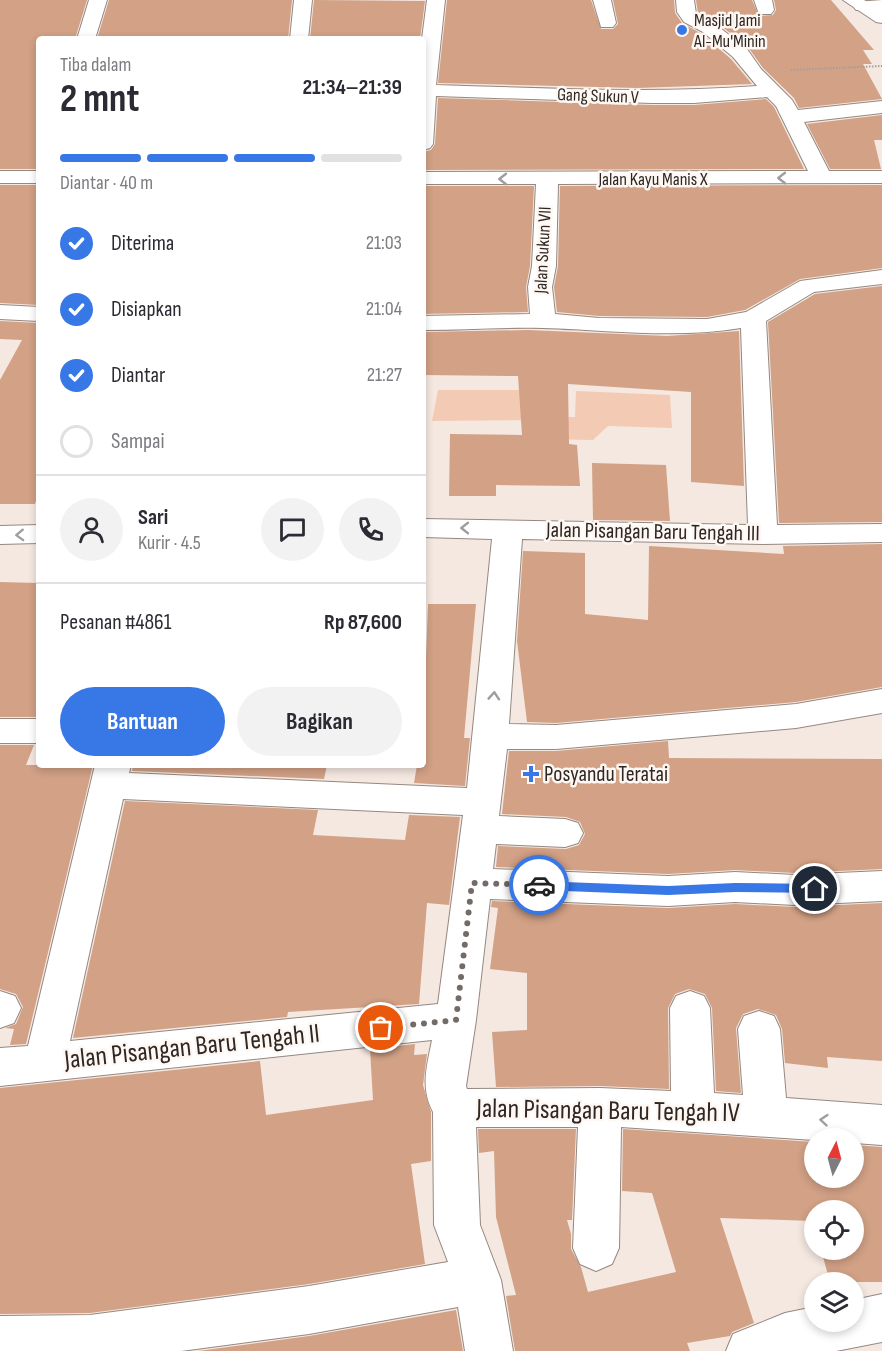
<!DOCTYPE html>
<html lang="id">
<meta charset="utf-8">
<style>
body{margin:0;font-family:"Sofia Sans Condensed",sans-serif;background:#f2f2f3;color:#2b2b33;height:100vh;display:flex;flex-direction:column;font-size:22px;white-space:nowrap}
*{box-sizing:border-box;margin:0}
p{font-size:20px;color:#7c7c81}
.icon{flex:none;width:33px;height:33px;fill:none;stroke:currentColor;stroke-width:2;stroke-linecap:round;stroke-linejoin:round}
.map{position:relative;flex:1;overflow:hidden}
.sheet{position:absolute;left:36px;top:36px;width:390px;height:732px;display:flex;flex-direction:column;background:#fff;border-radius:6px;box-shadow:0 3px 9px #0003}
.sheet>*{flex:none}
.needle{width:39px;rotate:6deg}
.tools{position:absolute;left:804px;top:1128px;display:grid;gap:12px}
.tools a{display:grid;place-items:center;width:60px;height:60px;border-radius:50%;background:#fff;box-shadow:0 3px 9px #0003;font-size:30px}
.pin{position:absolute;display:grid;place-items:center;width:51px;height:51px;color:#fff;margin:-26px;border:3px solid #fff;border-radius:50%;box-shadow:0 2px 6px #0007}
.courier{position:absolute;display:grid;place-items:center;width:60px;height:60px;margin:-30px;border:4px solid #3877e6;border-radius:50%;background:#fff;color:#222;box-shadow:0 2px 8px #0007}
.headline em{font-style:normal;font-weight:700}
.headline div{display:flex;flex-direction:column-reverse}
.headline{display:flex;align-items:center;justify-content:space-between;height:102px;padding:0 24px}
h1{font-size:39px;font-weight:700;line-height:45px}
.bar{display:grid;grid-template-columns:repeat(4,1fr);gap:9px 6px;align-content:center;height:72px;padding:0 24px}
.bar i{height:8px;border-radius:4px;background:#e1e1e2}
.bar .selected{background:#3877e6}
.bar p{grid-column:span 4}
.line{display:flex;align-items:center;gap:15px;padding:0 24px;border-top:2px solid #e1e1e2}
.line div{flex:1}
.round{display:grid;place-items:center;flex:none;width:63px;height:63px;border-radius:32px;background:#f2f2f3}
ol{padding:0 24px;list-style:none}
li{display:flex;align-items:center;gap:18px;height:66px}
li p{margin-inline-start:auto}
li .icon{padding:6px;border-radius:50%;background:#3877e6;color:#fff;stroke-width:4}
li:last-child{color:#7c7c81}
li i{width:33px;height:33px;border:3px solid #e1e1e2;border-radius:50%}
.cta{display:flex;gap:12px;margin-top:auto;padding:12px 24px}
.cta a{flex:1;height:69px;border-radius:36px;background:#3877e6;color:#fff;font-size:24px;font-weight:700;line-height:69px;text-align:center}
.cta a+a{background:#f2f2f3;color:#2b2b33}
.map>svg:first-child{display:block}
.green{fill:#f3cbb5}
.building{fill:#d2a186}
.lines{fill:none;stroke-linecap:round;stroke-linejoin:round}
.minor-casing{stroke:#948881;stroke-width:2}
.tertiary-casing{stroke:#948881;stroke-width:2}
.path{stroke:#a89e99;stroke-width:2;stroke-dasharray:1.5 1.5;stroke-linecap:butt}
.minor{fill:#fff;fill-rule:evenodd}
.tertiary{fill:#fff;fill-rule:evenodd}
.oneway{stroke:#a09e9d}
.route{fill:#3877e6}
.done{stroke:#736b67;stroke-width:6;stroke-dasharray:0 10.8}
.poi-dot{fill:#3877e6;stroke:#fff7f2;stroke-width:2}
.labels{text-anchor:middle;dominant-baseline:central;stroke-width:5;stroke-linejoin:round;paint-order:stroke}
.far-poi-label{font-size:18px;fill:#2d2825;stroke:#fff7f2;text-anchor:start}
.far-street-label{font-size:18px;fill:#2d2825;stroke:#fff7f2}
.street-label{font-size:22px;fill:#2d2825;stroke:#fff7f2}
.poi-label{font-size:22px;fill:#2d2825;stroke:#fff7f2;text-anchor:start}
.near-street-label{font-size:27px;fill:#2d2825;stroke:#fff7f2}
</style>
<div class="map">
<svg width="882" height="1351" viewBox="0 0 882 1351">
<rect width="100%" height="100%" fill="#f5e8e1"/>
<!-- green -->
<path class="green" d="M 438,390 L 535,390 L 536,417 L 575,417 L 576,391 L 670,395 L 672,428 L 608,426 L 593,440 L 540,439 L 531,420 L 432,421 Z"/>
<!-- building -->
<path class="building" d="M 0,0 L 87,0 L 75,39 L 39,39 L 39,169 L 0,169 Z
M 109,0 L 292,0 L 288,39 L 97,39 Z
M 314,0 L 425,1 L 420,39 L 310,39 Z
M 447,0 L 591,0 L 601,29 L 613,29 L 618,24 L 613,0 L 674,0 L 675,13 L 682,23 L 702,34 L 731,59 L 752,84 L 637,88 L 438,83 Z
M 696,0 L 752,0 L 759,16 L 773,15 L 776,10 L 774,0 L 831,0 L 874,50 L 863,50 L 872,64 L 863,64 L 882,99 L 799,108 L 794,98 L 763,68 L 748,47 L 716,22 L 698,13 Z
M 438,98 L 652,105 L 694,105 L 766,99 L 774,107 L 804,169 L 423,170 L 423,152 L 431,150 L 435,144 Z
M 882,115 L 882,140 L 874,140 L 881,169 L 830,169 L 807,124 Z
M 0,185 L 39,185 L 39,305 L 0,303 Z
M 882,185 L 882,268 L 800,279 L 745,310 L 707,317 L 599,316 L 557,312 L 554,287 L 558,266 L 560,186 Z
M 423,186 L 534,186 L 530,266 L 526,287 L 528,312 L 423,314 Z
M 882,286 L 882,522 L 779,523 L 768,322 L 815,294 Z
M 0,321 L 39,323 L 39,491 L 35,504 L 0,504 L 0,380 L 22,340 L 0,339 Z
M 528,330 L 667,336 L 739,331 L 744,486 L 691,482 L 691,392 L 568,384 L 569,444 L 577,445 L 580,486 L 496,485 L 496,496 L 449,496 L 450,434 L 522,435 L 518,376 L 423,375 L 423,332 Z
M 592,463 L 666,465 L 670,521 L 593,520 Z
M 882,544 L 882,687 L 796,702 L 556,723 L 527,722 L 517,641 L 523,551 L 585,553 L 585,614 L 648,620 L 649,546 L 784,554 L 783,546 Z
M 0,582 L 39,583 L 39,717 L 0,717 Z
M 428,604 L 476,604 L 464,738 L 470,738 L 465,786 L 414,783 L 417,765 L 423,765 L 423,683 L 425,683 Z
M 668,741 L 669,758 L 882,759 L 882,869 L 795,873 L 735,870 L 668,874 L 496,867 L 498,846 L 566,849 L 579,845 L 585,834 L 580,822 L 566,817 L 502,814 L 509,751 L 556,751 Z
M 0,745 L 34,745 L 26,765 L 93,765 L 26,1044 L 10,1045 L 14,1029 L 5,1028 L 16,1024 L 23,1007 L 16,994 L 0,989 Z
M 133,765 L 327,765 L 324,779 L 132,771 Z
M 125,801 L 318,810 L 313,835 L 405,840 L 409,815 L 460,817 L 449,905 L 427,903 L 419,1004 L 288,1012 L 287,1017 L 73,1038 Z
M 492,901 L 668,908 L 735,904 L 795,907 L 882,903 L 882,1061 L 827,1057 L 828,1068 L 785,1063 L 782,1029 L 776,1015 L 758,1009 L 743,1014 L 736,1028 L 741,1093 L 716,1091 L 712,1008 L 705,994 L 689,989 L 675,994 L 668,1008 L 669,1089 L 600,1086 L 496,1087 L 492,1032 L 527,1030 L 527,973 L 490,969 L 498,908 L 491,907 Z
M 415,1044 L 414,1055 L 427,1054 L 423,1085 L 431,1112 L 431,1161 L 411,1164 L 425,1264 L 309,1284 L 90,1313 L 0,1314 L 0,1088 L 260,1061 L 266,1115 L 373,1100 L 370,1049 Z
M 478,1129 L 576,1129 L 572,1220 L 567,1220 L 571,1234 L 571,1249 L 581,1267 L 588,1292 L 676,1272 L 652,1193 L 622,1191 L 623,1129 L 814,1142 L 814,1178 L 854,1178 L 854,1145 L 882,1147 L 882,1282 L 830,1282 L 821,1250 L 854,1250 L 854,1210 L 814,1210 L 814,1228 L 813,1221 L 720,1218 L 754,1323 L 732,1332 L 730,1336 L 687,1343 L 690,1351 L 515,1351 L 506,1296 L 516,1295 L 496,1217 L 494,1151 L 479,1153 Z
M 456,1310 L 463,1351 L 198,1351 L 309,1336 Z"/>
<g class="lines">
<defs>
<path id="minor" d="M 89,0 L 107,0 L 95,39 L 77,39 Z
M 294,0 L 312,0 L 308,39 L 290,39 Z
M 427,0 L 445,0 L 436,85 C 543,88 650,94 757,86 L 733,57 L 703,32 L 684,22 L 677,12 L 676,0 L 694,0 L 696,14 L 715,24 L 747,49 L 761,69 L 792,100 L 798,110 L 882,101 L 882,113 L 804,122 L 829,171 L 882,171 L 882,183 L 558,184 L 556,266 L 552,287 L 555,314 L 599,318 L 707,319 L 746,312 L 800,281 L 882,270 L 882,284 L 814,292 L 766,321 L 777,525 L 882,524 L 882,542 L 763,544 L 522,539 L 509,724 L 556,725 L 796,704 L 882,689 L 882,713 L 796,728 L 556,749 L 507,749 L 499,816 L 565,819 L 578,823 L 583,833 L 578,843 L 565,847 L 496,844 L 493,869 L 668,876 L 735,872 L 795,875 L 882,871 L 882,901 L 795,905 L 735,902 L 668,906 L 490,899 L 476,1020 L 466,1086 L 467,1089 L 600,1088 L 671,1091 L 670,1008 L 676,996 L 690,991 L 704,996 L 710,1008 L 714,1093 L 743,1095 L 738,1029 L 744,1016 L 759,1011 L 774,1016 L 780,1029 L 786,1098 L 882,1105 L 882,1145 L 854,1143 L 854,1138 L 814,1140 L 621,1127 L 619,1248 L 612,1264 L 596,1271 L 580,1264 L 573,1248 L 578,1127 L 476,1127 L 480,1225 L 501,1280 L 513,1351 L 465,1351 L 458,1307 L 309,1334 L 181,1351 L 0,1351 L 0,1316 L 90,1315 L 309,1286 L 448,1262 L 434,1225 L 433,1112 C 420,1087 427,1066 432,1040 L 0,1086 L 0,1048 L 28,1046 L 95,765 L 131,765 L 129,773 L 467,788 L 492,539 L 423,537 L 423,519 L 748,525 L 741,328 C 675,339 609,330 543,328 C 503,327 463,330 423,330 L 423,316 L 530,314 L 528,287 L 532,266 L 536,184 L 423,184 L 423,172 L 808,171 L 776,106 L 767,97 L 694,103 L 652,103 L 436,96 L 433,144 L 430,148 L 423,150 L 422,39 ZM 123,799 L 463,815 L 438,1004 L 70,1041 Z
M 593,0 L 611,0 L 616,23 L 613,27 L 601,27 Z
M 754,0 L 772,0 L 774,10 L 771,14 L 759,14 Z
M 882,0 L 882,10 L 856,10 L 853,6 L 856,2 Z
M 0,171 L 39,171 L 39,183 L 0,183 Z
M 0,305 L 39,307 L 39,321 L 0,319 Z
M 39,525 L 39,543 L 0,544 L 0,526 Z
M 0,719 L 39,719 L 39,743 L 0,743 Z
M 0,991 L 15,996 L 21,1008 L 14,1023 L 0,1028 Z
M 882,1294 L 882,1342 L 836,1351 L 726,1351 L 733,1334 L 785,1313 L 814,1307 L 814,1322 L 854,1322 L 854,1300 Z"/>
<path id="tertiary" d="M 843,0 L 864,0 L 882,10 L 882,23 L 876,22 Z"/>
</defs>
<!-- minor casing -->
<use href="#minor" class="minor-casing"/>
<!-- tertiary casing -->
<use href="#tertiary" class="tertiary-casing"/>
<!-- path -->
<path class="path" d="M 791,70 L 882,66"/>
<!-- minor -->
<use href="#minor" class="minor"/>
<!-- tertiary -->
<use href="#tertiary" class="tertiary"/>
</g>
<!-- one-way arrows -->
<defs><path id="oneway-chevron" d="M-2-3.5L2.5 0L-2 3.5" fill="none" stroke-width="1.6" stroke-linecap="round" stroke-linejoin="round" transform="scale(1.5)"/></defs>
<g class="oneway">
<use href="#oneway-chevron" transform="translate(782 178) rotate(180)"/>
<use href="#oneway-chevron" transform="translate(503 179) rotate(-180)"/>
<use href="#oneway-chevron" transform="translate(465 528) rotate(-180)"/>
<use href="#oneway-chevron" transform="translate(20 535) rotate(178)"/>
<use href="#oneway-chevron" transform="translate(494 696) rotate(-86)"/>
<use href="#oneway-chevron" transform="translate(824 1120) rotate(-175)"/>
</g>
<!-- route -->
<path class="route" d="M 539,881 L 668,886 L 735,883 L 815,884 L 821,889 L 815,893 L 735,892 L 668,895 L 539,890 L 534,885 Z"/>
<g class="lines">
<!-- done -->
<path class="done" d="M 381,1028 L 456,1020 L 472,883 L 539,885"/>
</g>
<!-- markers -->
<g class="poi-dot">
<circle cx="682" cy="30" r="6"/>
<path d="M528 765h6v6h6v6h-6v6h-6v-6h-6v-6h6z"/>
</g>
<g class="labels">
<!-- far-poi labels -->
<g class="far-poi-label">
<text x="694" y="20">Masjid Jami<tspan x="694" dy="21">Al-Mu'Minin</tspan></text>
</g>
<!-- far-street labels -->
<g class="far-street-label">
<text transform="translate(598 96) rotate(2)">Gang Sukun V</text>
<text x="653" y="179">Jalan Kayu Manis X</text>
<text transform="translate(543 250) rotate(-87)">Jalan Sukun VII</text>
</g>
<!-- street labels -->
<g class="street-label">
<text transform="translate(653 532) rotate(1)">Jalan Pisangan Baru Tengah III</text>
</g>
<!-- poi labels -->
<g class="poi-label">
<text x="544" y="774">Posyandu Teratai</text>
</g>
<!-- near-street labels -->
<g class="near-street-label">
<text transform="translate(192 1047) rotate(-6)">Jalan Pisangan Baru Tengah II</text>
<text transform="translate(608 1111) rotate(1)">Jalan Pisangan Baru Tengah IV</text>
</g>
</g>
</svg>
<div class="tools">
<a><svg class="needle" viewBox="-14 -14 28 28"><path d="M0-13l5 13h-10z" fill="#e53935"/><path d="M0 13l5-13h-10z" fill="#7c7c81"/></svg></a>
<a><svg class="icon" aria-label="locate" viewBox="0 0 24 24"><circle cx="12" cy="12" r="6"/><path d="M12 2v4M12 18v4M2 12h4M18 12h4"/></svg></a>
<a><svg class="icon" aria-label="layers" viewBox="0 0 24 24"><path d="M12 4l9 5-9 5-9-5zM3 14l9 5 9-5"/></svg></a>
</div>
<div class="pin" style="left:381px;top:1028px;background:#ea580c"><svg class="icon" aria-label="bag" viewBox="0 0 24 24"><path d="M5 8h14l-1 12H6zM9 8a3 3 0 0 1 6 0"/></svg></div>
<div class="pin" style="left:815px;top:889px;background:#1f2937"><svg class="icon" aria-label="home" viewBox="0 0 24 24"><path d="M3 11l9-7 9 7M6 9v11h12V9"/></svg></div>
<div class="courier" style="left:539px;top:885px"><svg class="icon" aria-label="car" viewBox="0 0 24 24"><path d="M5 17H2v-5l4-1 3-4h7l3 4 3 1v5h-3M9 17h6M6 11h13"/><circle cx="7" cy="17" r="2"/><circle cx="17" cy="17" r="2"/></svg></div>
<section class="sheet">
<div class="headline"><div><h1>2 mnt</h1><p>Tiba dalam</p></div><em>21:34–21:39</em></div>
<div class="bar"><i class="selected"></i><i class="selected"></i><i class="selected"></i><i></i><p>Diantar · 40 m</p></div>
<ol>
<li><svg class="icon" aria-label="check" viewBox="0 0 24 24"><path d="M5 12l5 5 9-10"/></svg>Diterima<p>21:03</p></li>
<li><svg class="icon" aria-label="check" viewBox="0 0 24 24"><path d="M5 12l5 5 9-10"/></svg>Disiapkan<p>21:04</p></li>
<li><svg class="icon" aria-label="check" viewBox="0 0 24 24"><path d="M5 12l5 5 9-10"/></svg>Diantar<p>21:27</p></li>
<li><i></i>Sampai</li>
</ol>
<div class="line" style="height:108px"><a class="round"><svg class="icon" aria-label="person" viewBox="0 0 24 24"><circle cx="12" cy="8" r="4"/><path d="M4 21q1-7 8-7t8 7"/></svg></a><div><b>Sari</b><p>Kurir · 4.5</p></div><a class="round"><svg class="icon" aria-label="chat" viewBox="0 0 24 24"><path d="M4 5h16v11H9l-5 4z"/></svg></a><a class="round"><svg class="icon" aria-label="phone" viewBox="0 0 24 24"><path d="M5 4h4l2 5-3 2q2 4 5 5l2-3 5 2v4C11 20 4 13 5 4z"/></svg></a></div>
<div class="line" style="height:78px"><div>Pesanan #4861</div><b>Rp 87,600</b></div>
<div class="cta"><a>Bantuan</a><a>Bagikan</a></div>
</section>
</div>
